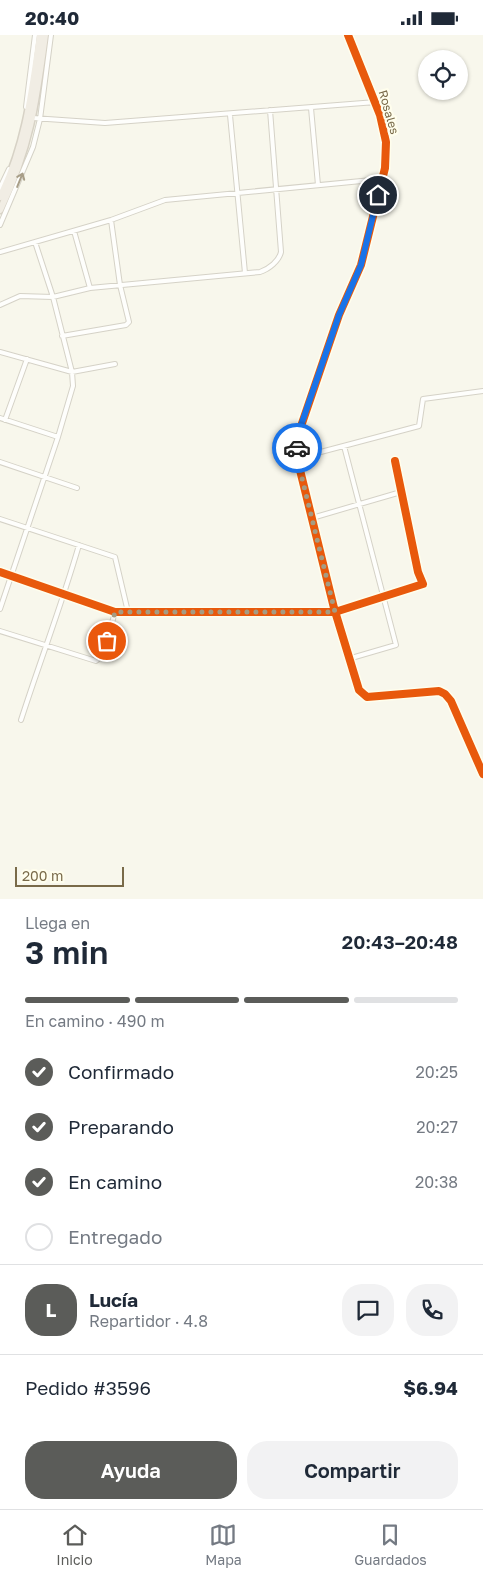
<!DOCTYPE html>
<html lang="es">
<meta charset="utf-8">
<style>
body{margin:0;font-family:"Golos Text",sans-serif;background:#f2f2f3;color:#1f2937;height:100vh;display:flex;flex-direction:column;font-size:19px;white-space:nowrap}
*{box-sizing:border-box;margin:0}
p{font-size:16px;color:#747a83}
.icon{flex:none;width:28px;height:28px;fill:none;stroke:currentColor;stroke-width:2;stroke-linecap:round;stroke-linejoin:round}
.map{position:relative;height:864px;overflow:hidden}
.drawer{display:flex;flex-direction:column;background:#fff;flex:1}
.drawer>*{flex:none}
.buttons{position:absolute;left:418px;top:15px;display:grid;gap:10px}
.buttons a{display:grid;place-items:center;width:50px;height:50px;border-radius:50%;background:#fff;box-shadow:0 1px 4px #0004;font-size:25px}
.scale{position:absolute;left:15px;bottom:12px;width:109px;box-sizing:border-box;padding-left:5px;border:2px solid #796a49;border-top:0;font-size:14px;line-height:18px;white-space:nowrap;color:#796a49;-webkit-text-stroke:4px #fffeed;paint-order:stroke}
.pin{position:absolute;display:grid;place-items:center;width:42px;height:42px;color:#fff;margin:-21px;border:2px solid #fff;border-radius:50%;box-shadow:0 1px 5px #0007}
.courier{position:absolute;display:grid;place-items:center;width:50px;height:50px;margin:-25px;border:4px solid #1a73e8;border-radius:50%;background:#fff;color:#222;box-shadow:0 1px 6px #0007}
.headline em{font-style:normal;font-weight:600}
.headline div{display:flex;flex-direction:column-reverse}
.headline{display:flex;align-items:center;justify-content:space-between;height:85px;padding:0 25px}
h1{font-size:32px;font-weight:600;line-height:38px}
.bar{display:grid;grid-template-columns:repeat(4,1fr);gap:8px 5px;align-content:center;height:60px;padding:0 25px}
.bar i{height:6px;border-radius:4px;background:#e0e1e3}
.bar .current{background:#5b5c59}
.bar p{grid-column:span 4}
.line{display:flex;align-items:center;gap:12px;padding:0 25px;border-top:1px solid #e0e1e3}
.line div{flex:1}
.round{display:grid;place-items:center;flex:none;width:52px;height:52px;border-radius:20px;background:#f2f2f3}
ol{padding:0 25px;list-style:none}
li{display:flex;align-items:center;gap:15px;height:55px}
li p{margin-inline-start:auto}
li .icon{padding:5px;border-radius:50%;background:#5b5c59;color:#fff;stroke-width:4}
li:last-child{color:#747a83}
li i{width:28px;height:28px;border:2px solid #e0e1e3;border-radius:50%}
.button{display:flex;gap:10px;margin-top:auto;padding:10px 25px}
.button a{flex:1;height:58px;border-radius:20px;background:#5b5c59;color:#fff;font-size:20px;font-weight:600;line-height:58px;text-align:center}
.button a+a{background:#f2f2f3;color:#1f2937}
.status{display:flex;justify-content:space-between;align-items:center;height:35px;padding:0 25px;background:#fff;direction:ltr}
.status svg{height:14px;fill:currentColor}
.dock{display:flex;justify-content:space-around;align-items:center;height:70px;border-top:1px solid #e0e1e3;background:#fff;font-size:14px;color:#747a83}
.dock a{display:grid;justify-items:center;gap:2px}
.dock .current{color:#5b5c59}
.map>svg:first-child{display:block}
.lines{fill:none;stroke-linecap:round;stroke-linejoin:round}
.street-casing{stroke:#d5d2c7;stroke-width:6}
.highway-casing{stroke:#d7d2c6;stroke-width:9}
.street{stroke:#fefefc;stroke-width:4}
.highway{stroke:#f1ede4;stroke-width:6}
.cycleway-casing{stroke:#fffeed;stroke-width:11}
.cycleway{stroke:#e8590c;stroke-width:8}
.oneway{stroke:#a89e88}
.done{stroke:#a59b82;stroke-width:5;stroke-dasharray:0 9}
.route{stroke:#1a73e8;stroke-width:6}
.labels{text-anchor:middle;dominant-baseline:central;stroke-width:4.5;stroke-linejoin:round;paint-order:stroke}
.street-label{font-size:12px;fill:#796a49;stroke:#fffeed}
</style>
<div class="status"><b>20:40</b><svg viewBox="0 0 49 12"><path d="M0 12V9h3v3zM5 12V6h3v6zM10 12V3h3v9zM15 12V0h3v12zM26 1h20v11H26zM47 4h2v5h-2z"/></svg></div>
<div class="map">
<svg width="483" height="864" viewBox="0 0 483 864">
<rect width="100%" height="100%" fill="#f8f7ec"/>
<g class="lines">
<defs>
<path id="street" d="M 348,0 L 380,80 L 386,107 L 385,133 L 361,230 L 339,280 L 297,403 L 298,427 L 334,573 L 359,655 L 367,662 L 439,656 L 445,659 L 451,666 L 483,739
M 26,72 L 35,0
M 311,73 L 318,150
M 230,80 L 245,238
M 33,83 L 105,88 L 376,67
M 0,153 L 9,134
M 0,190 L 33,112 L 40,84 L 51,0
M 74,196 L 90,253
M 0,217 L 111,185 L 165,165 L 382,144
M 0,270 L 20,261 L 53,262 L 90,253 L 260,237 C 269,234 279,226 281,217 L 270,75
M 62,301 L 126,290 L 129,287 L 120,250 L 111,185
M 0,317 L 72,337 L 115,329
M 0,383 L 58,402
M 5,385 L 27,324
M 344,411 L 396,610 L 348,624
M 298,423 L 419,391 L 423,364 L 483,356
M 0,427 L 77,453
M 312,483 L 401,457
M 0,484 L 115,522 L 128,577
M 0,537 L 115,577 L 335,577 L 423,549 L 418,537 L 395,426
M 0,574 L 58,402 L 73,351 L 72,337 L 53,262 L 35,207
M 0,596 L 96,626 L 103,620 L 115,577
M 21,685 C 40,626 62,569 79,510"/>
<path id="highway" d="M 0,162 C 26,110 32,56 40,0
M 0,175 C 30,113 36,67 45,0"/>
</defs>
<!-- street casing -->
<use href="#street" class="street-casing"/>
<!-- highway casing -->
<use href="#highway" class="highway-casing"/>
<!-- street -->
<use href="#street" class="street"/>
<!-- highway -->
<use href="#highway" class="highway"/>
<defs>
<path id="cycleway" d="M 348,0 L 380,80 L 386,107 L 385,133 L 361,230 L 339,280 L 297,403 L 298,427 L 334,573 L 359,655 L 367,662 L 439,656 L 445,659 L 451,666 L 483,739
M 0,537 L 115,577 L 335,577 L 423,549 L 418,537 L 395,426"/>
</defs>
<!-- cycleway casing -->
<use href="#cycleway" class="cycleway-casing"/>
<!-- cycleway -->
<use href="#cycleway" class="cycleway"/>
</g>
<!-- one-way arrows -->
<defs><path id="oneway-shaft" d="M-6 0H5M1.5-3L5.5 0L1.5 3" fill="none" stroke-width="1.6" stroke-linecap="round" stroke-linejoin="round" transform="scale(1.25)"/></defs>
<use class="oneway" href="#oneway-shaft" transform="translate(20 145) rotate(-68)"/>
<g class="lines">
<!-- done -->
<path class="done" d="M 107,606 L 115,577 L 335,577 L 298,427 L 297,413"/>
<!-- route -->
<path class="route" d="M 297,413 L 297,402 L 339,280 L 361,230 L 378,160"/>
</g>
<g class="labels">
<!-- street labels -->
<g class="street-label">
<text transform="translate(389 77) rotate(74)">Rosales</text>
</g>
</g>
</svg>
<div class="buttons">
<a><svg class="icon" aria-label="locate" viewBox="0 0 24 24"><circle cx="12" cy="12" r="6"/><path d="M12 2v4M12 18v4M2 12h4M18 12h4"/></svg></a>
</div>
<div class="scale">200 m</div>
<div class="pin" style="left:107px;top:606px;background:#ea580c"><svg class="icon" aria-label="bag" viewBox="0 0 24 24"><path d="M5 8h14l-1 12H6zM9 8a3 3 0 0 1 6 0"/></svg></div>
<div class="pin" style="left:378px;top:160px;background:#1f2937"><svg class="icon" aria-label="home" viewBox="0 0 24 24"><path d="M3 11l9-7 9 7M6 9v11h12V9"/></svg></div>
<div class="courier" style="left:297px;top:413px"><svg class="icon" aria-label="car" viewBox="0 0 24 24"><path d="M5 17H2v-5l4-1 3-4h7l3 4 3 1v5h-3M9 17h6M6 11h13"/><circle cx="7" cy="17" r="2"/><circle cx="17" cy="17" r="2"/></svg></div>
</div>
<section class="drawer">
<div class="headline"><div><h1>3 min</h1><p>Llega en</p></div><em>20:43–20:48</em></div>
<div class="bar"><i class="current"></i><i class="current"></i><i class="current"></i><i></i><p>En camino · 490 m</p></div>
<ol>
<li><svg class="icon" aria-label="check" viewBox="0 0 24 24"><path d="M5 12l5 5 9-10"/></svg>Confirmado<p>20:25</p></li>
<li><svg class="icon" aria-label="check" viewBox="0 0 24 24"><path d="M5 12l5 5 9-10"/></svg>Preparando<p>20:27</p></li>
<li><svg class="icon" aria-label="check" viewBox="0 0 24 24"><path d="M5 12l5 5 9-10"/></svg>En camino<p>20:38</p></li>
<li><i></i>Entregado</li>
</ol>
<div class="line" style="height:90px"><b class="round" style="background:#5b5c59;color:#fff">L</b><div><b>Lucía</b><p>Repartidor · 4.8</p></div><a class="round"><svg class="icon" aria-label="chat" viewBox="0 0 24 24"><path d="M4 5h16v11H9l-5 4z"/></svg></a><a class="round"><svg class="icon" aria-label="phone" viewBox="0 0 24 24"><path d="M5 4h4l2 5-3 2q2 4 5 5l2-3 5 2v4C11 20 4 13 5 4z"/></svg></a></div>
<div class="line" style="height:65px"><div>Pedido #3596</div><b>$6.94</b></div>
<div class="button"><a>Ayuda</a><a>Compartir</a></div>
</section>
<nav class="dock">
<a class="current"><svg class="icon" aria-label="home" viewBox="0 0 24 24"><path d="M3 11l9-7 9 7M6 9v11h12V9"/></svg>Inicio</a>
<a><svg class="icon" aria-label="map" viewBox="0 0 24 24"><path d="M3 6l6-2 6 2 6-2v14l-6 2-6-2-6 2zM9 4v14M15 6v14"/></svg>Mapa</a>
<a><svg class="icon" aria-label="saved" viewBox="0 0 24 24"><path d="M7 4h10v16l-5-4-5 4z"/></svg>Guardados</a>
</nav>
